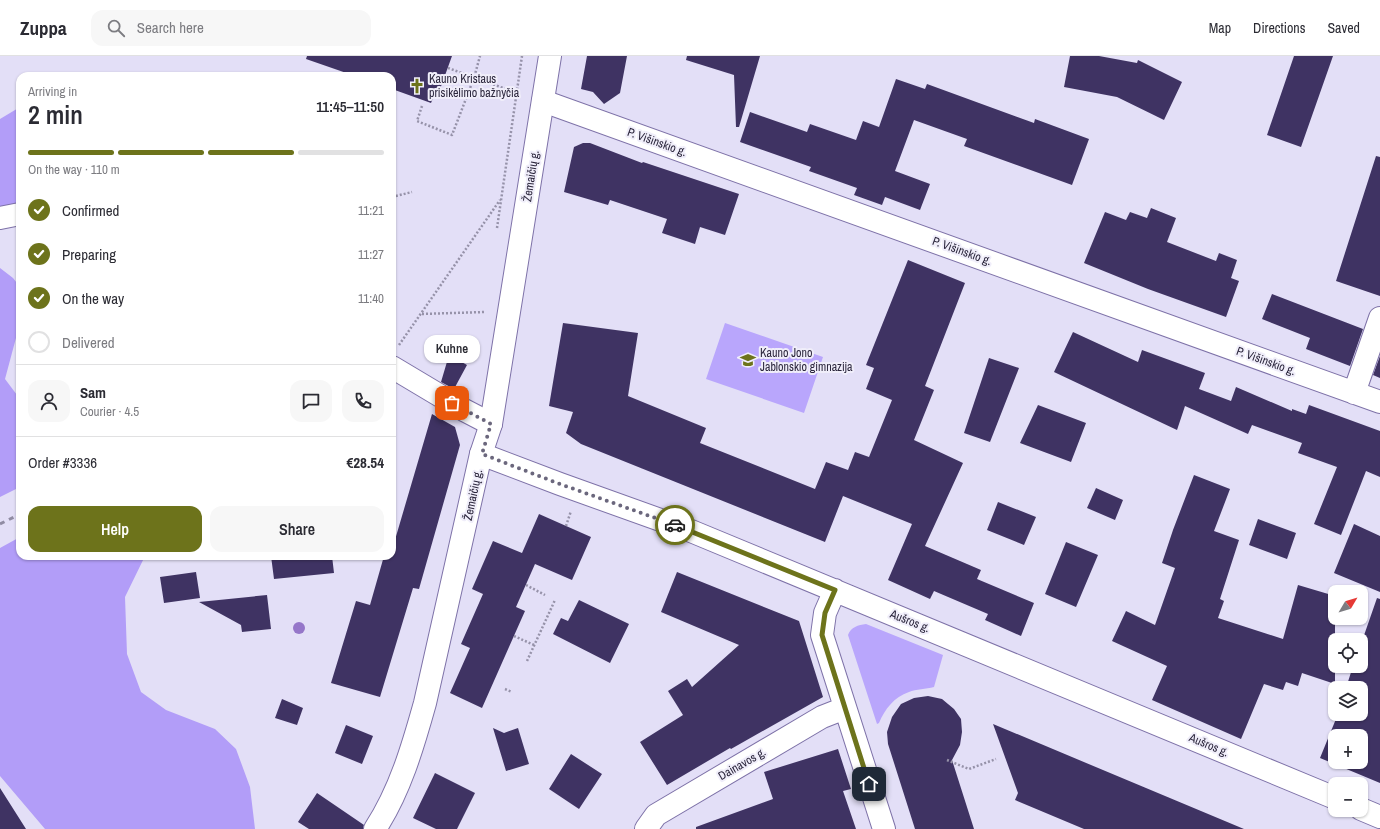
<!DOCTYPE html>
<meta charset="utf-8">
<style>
body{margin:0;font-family:"Archivo Narrow",sans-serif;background:#f7f7f7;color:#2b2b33;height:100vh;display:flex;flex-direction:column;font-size:15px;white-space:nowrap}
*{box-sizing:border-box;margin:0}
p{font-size:13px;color:#7c7c81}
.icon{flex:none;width:22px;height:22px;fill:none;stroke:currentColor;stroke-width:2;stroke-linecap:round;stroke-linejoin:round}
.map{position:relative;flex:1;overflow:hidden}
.side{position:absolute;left:16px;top:16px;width:380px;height:488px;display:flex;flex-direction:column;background:#fff;border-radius:12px;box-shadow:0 1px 3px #0004}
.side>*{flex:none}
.needle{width:26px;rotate:52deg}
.controls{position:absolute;left:1328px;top:529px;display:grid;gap:8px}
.controls a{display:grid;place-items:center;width:40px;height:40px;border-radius:8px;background:#fff;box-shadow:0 1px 3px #0004;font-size:20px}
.pin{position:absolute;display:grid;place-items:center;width:34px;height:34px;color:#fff;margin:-17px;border-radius:8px;box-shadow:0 2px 6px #0006}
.courier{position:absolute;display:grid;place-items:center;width:40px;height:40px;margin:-20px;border:3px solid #6d731b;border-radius:50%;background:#fff;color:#222;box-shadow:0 1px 5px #0007}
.bubble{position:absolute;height:28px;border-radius:12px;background:#fff;box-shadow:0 1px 3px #0004;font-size:13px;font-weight:600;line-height:28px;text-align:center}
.summary em{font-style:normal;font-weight:600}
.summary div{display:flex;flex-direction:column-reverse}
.summary{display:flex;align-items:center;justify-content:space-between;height:68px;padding:0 12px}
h1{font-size:26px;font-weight:600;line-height:30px}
.bar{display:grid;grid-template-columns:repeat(4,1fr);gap:6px 4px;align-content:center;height:48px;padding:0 12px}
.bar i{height:5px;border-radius:3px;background:#e1e1e2}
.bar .on{background:#6d731b}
.bar p{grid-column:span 4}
.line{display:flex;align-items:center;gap:10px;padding:0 12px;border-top:1px solid #e1e1e2}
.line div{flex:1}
.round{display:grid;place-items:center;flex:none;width:42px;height:42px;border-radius:12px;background:#f7f7f7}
ol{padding:0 12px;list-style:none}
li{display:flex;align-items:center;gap:12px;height:44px}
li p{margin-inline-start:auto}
li .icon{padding:4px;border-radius:50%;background:#6d731b;color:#fff;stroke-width:4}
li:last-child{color:#7c7c81}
li i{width:22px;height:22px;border:2px solid #e1e1e2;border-radius:50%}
.primary-button{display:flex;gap:8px;margin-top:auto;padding:8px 12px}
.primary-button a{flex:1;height:46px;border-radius:12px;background:#6d731b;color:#fff;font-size:16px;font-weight:600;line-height:46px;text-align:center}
.primary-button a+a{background:#f7f7f7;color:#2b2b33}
header{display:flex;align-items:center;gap:24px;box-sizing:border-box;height:56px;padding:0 20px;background:#fff;border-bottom:1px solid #e1e1e2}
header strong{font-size:19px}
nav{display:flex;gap:22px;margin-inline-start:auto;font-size:14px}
.search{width:280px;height:36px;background:#f7f7f7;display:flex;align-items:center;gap:10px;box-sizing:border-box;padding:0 14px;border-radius:12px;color:#7c7c81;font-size:15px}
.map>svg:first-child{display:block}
.green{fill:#b9a6fc}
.forest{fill:#b29df8}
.building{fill:#3f3363;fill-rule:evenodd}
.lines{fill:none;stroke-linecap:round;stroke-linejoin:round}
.street-casing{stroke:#7e72a8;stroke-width:24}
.secondary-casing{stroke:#7e72a8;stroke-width:24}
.path{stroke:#9692a9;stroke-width:2.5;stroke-dasharray:2 2;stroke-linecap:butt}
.street{stroke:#fff;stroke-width:22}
.secondary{stroke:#fff;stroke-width:22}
.rail{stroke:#908ca3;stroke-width:3;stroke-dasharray:5 5;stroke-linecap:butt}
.tree{fill:#9576c9}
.done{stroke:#6b677d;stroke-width:4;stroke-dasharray:0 7.2}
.route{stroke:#6d731b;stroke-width:5}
.labels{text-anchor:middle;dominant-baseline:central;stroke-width:4;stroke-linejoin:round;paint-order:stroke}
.poi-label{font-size:12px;fill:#2b263c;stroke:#f0eefa;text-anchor:start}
.street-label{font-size:12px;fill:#2b263c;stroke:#f0eefa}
</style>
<header>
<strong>Zuppa</strong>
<div class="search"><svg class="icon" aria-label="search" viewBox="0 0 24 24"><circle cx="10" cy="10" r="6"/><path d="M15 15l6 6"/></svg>Search here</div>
<nav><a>Map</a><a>Directions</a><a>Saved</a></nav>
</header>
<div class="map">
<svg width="1380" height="773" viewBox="0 0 1380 773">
<rect width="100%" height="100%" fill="#e3dff7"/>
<!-- green -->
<path class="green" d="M 725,267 L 823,301 L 804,357 L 706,323 Z
M 866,568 L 943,599 L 934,631 C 926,633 916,633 909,636 C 894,641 885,653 879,667 L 877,668 L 848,579 C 851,571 858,569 866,568 Z"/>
<!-- forest -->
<path class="forest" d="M 20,51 L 20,145 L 0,163 L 0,63 Z
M 0,212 L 13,222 L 20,231 L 20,267 L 5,323 L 20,343 L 20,431 L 0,441 Z
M 20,481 L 20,500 L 145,500 L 125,541 L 127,598 L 141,636 L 166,654 L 215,673 L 236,693 L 250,731 L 255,773 L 45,773 L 0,720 L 0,492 Z"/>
<!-- building -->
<path class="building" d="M 307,0 L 452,0 L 439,36 L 436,35 L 431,47 L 392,33 L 392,20 L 355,20 L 306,3 Z
M 587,0 L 627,0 L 620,37 L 604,48 L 593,36 L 581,33 Z
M 687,0 L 760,0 L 739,71 L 736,71 L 734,19 L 686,4 Z
M 1070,0 L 1099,0 L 1137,7 L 1138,4 L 1182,26 L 1164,64 L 1117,41 L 1064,31 Z
M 1294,0 L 1333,0 L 1301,91 L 1267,79 Z
M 896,23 L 925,33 L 927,28 L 1034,67 L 1035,63 L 1089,83 L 1072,129 L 964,90 L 967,83 L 914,64 L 895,115 L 930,128 L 920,154 L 885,141 L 882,149 L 854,139 L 857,132 L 809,115 L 811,111 L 740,86 L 750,56 L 807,76 L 810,68 L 856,84 L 863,65 L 879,71 Z
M 583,87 L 590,87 L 642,107 L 643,106 L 739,138 L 725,179 L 700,171 L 695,188 L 662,177 L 667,163 L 610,144 L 608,149 L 564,136 L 574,91 Z
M 1376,100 L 1380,101 L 1380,240 L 1336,225 Z
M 1151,152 L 1176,162 L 1167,186 L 1216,205 L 1219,197 L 1237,204 L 1231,222 L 1239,225 L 1226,261 L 1148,233 L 1084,207 L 1105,156 L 1126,164 L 1130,156 L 1147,162 Z
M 908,204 L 965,227 L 925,330 L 934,334 L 914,384 L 963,407 L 925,490 L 981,514 L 977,523 L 1034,547 L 1021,580 L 985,564 L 988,558 L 934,535 L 930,543 L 888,524 L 912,468 L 843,440 L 825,486 L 581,388 L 566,377 L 573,356 L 549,350 L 563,267 L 638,277 L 628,340 L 706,372 L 700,387 L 815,433 L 826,406 L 848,414 L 855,396 L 869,401 L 892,344 L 866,333 L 874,312 L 866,309 Z
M 1272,238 L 1363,273 L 1350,310 L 1306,293 L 1310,282 L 1262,263 Z
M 1073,276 L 1138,306 L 1142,294 L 1205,317 L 1199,333 L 1231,345 L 1236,331 L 1292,355 L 1292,353 L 1306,358 L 1309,349 L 1380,375 L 1380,421 L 1366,415 L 1341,479 L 1314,468 L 1337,411 L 1298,397 L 1302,387 L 1252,369 L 1248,378 L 1185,350 L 1177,374 L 1054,316 Z
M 449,299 L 467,309 L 454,333 L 441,326 Z
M 1380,300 L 1380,322 L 1373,319 Z
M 989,302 L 1019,312 L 990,386 L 964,377 Z
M 1038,349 L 1086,367 L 1071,406 L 1020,387 Z
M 432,358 L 455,371 L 460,389 L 419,533 L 413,532 L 380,641 L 331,627 L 356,545 L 370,549 L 384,500 L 392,500 L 392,494 Z
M 1194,419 L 1230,433 L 1214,475 L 1239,484 L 1220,543 L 1224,545 L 1218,562 L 1283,583 L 1298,529 L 1335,540 L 1335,628 L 1302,617 L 1298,630 L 1286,626 L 1283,634 L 1264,628 L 1241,683 L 1152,644 L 1167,610 L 1112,585 L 1126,555 L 1155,569 L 1175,512 L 1162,507 L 1173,474 Z
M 1096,432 L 1123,444 L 1115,464 L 1087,452 Z
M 998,446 L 1036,461 L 1024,489 L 987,474 Z
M 539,458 L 591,481 L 572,524 L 535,508 L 516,551 L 525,555 L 482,652 L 450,637 L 470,592 L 461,588 L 483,538 L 472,533 L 493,485 L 522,497 Z
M 1258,463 L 1296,477 L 1287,503 L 1249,489 Z
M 1354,468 L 1380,480 L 1380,536 L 1334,517 Z
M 1066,486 L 1098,499 L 1076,551 L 1045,538 Z
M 271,500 L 332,500 L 334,517 L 274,523 Z
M 196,516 L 200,542 L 164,547 L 160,521 Z
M 677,516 L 799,565 L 823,641 L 731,693 L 730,692 L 667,729 L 640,686 L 683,659 L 668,635 L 687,623 L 692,631 L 739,589 L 661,556 Z
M 267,539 L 271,573 L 242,576 L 241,569 L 199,546 Z
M 1377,542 L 1380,543 L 1380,727 L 1320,702 L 1338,658 L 1361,658 L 1361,632 L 1346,632 L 1353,610 L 1361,610 L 1361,588 ZM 1335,680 L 1361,680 L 1361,706 L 1335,706 Z
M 579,544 L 629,568 L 610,607 L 553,578 L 561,562 L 568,565 Z
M 928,640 L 942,643 L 954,653 L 961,663 L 962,676 L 960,689 L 952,704 L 974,773 L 915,773 L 888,688 L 887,676 L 892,661 L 901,648 L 914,642 Z
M 282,643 L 303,652 L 297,669 L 275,662 Z
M 993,668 L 1244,773 L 1084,773 L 1015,744 L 1018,737 Z
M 346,669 L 373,680 L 362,708 L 335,697 Z
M 493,672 L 504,677 L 518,672 L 529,708 L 506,715 Z
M 838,693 L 851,733 L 843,735 L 856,773 L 696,773 L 696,771 L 773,743 L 764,716 Z
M 571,698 L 602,718 L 579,753 L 549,733 Z
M 435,717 L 475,737 L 457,773 L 436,773 L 413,762 Z
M 0,732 L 26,773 L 0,773 Z
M 317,737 L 364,769 L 363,773 L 309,773 L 298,766 Z"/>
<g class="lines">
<defs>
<path id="street" d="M 543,45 L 1380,346
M 0,162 L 20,158
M 392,311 L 464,354 L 491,368
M 1354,337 L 1380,262
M 481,398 L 560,428 L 691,475 L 1335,742
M 835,534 L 825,557 L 822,579 L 884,773
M 1361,753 L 1380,761
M 646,773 L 656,759 L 822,661 L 845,652"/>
<path id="secondary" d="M 375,773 C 400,735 413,690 425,647 L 481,398 L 491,368 L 550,0"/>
</defs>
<!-- street casing -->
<use href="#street" class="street-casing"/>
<!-- secondary casing -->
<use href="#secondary" class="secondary-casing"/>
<!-- path -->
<path class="path" d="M 448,12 L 517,37
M 422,50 L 417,65 L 452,79 L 474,22 L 480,0
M 392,141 L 412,136
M 497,172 L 522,0
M 422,258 L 485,256
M 399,289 L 500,144
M 566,470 L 571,455
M 526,529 L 545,539
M 514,580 L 534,589
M 527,605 L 555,544
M 505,633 L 512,636
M 947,704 L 969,713 L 996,703"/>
<!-- street -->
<use href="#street" class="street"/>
<!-- secondary -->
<use href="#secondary" class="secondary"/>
<!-- rail -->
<path class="rail" d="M 0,468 L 20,458"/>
</g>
<!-- trees -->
<circle class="tree" cx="299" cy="572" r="6"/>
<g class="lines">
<!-- done -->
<path class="done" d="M 452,347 L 491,368 L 482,398 L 560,428 L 675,469"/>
<!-- route -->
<path class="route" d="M 675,469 L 835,534 L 825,557 L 822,579 L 869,728"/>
</g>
<!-- icons -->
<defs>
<symbol id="church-bare" viewBox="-9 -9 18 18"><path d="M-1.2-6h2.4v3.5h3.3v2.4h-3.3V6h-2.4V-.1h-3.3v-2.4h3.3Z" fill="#6d731b" stroke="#f0eefa" stroke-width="2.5" paint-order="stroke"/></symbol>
<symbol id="school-bare" viewBox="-9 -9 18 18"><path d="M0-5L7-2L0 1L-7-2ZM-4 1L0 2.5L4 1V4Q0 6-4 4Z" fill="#6d731b" stroke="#f0eefa" stroke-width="2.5" paint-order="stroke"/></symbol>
</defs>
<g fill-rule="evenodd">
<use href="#church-bare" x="406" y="19" width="22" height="22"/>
<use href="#school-bare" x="737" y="293" width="22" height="22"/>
</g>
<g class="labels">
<!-- poi labels -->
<g class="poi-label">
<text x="429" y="23">Kauno Kristaus<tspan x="429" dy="14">prisikėlimo bažnyčia</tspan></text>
<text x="760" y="297">Kauno Jono<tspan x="760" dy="14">Jablonskio gimnazija</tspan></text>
</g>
<!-- street labels -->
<g class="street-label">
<text transform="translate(657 86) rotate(20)">P. Višinskio g.</text>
<text transform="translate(531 120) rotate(-81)">Žemaičių g.</text>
<text transform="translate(962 195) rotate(20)">P. Višinskio g.</text>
<text transform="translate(1266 305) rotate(20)">P. Višinskio g.</text>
<text transform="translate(473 439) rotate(-78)">Žemaičių g.</text>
<text transform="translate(910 565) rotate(22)">Aušros g.</text>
<text transform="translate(1209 689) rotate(23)">Aušros g.</text>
<text transform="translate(742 708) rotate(-30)">Dainavos g.</text>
</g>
</g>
</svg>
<div class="controls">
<a><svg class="needle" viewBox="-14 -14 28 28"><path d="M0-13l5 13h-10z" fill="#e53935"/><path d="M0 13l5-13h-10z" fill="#7c7c81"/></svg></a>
<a><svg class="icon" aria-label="locate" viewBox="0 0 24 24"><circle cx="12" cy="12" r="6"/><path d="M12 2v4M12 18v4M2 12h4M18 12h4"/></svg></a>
<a><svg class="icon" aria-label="layers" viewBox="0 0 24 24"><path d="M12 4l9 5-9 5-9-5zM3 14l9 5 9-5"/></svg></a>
<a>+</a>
<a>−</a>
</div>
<div class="pin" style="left:452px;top:347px;background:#ea580c"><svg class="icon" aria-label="bag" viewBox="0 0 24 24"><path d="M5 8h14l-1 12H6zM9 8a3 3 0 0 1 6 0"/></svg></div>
<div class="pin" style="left:869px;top:728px;background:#1f2937"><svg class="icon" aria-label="home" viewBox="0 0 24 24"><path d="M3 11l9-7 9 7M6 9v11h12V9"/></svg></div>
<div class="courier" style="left:675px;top:469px"><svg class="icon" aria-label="car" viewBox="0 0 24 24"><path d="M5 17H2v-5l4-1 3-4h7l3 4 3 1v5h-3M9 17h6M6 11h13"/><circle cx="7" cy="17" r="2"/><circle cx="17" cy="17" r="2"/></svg></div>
<div class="bubble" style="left:424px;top:279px;width:56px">Kuhne</div>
<section class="side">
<div class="summary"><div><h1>2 min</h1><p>Arriving in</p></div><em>11:45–11:50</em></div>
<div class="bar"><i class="on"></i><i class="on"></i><i class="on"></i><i></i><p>On the way · 110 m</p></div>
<ol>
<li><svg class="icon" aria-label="check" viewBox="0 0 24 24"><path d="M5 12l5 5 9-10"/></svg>Confirmed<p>11:21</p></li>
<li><svg class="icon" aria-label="check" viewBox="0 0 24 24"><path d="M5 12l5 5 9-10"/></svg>Preparing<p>11:27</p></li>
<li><svg class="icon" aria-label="check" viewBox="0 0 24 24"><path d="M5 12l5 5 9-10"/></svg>On the way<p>11:40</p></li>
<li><i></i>Delivered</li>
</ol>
<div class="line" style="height:72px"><a class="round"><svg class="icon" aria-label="person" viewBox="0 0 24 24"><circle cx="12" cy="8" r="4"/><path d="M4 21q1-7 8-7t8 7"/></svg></a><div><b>Sam</b><p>Courier · 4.5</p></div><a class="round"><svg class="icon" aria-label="chat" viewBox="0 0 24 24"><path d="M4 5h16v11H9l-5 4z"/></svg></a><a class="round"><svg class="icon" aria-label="phone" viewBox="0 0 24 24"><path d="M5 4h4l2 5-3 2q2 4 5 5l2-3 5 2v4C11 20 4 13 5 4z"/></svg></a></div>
<div class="line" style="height:52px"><div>Order #3336</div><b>€28.54</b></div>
<div class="primary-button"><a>Help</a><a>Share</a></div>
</section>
</div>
